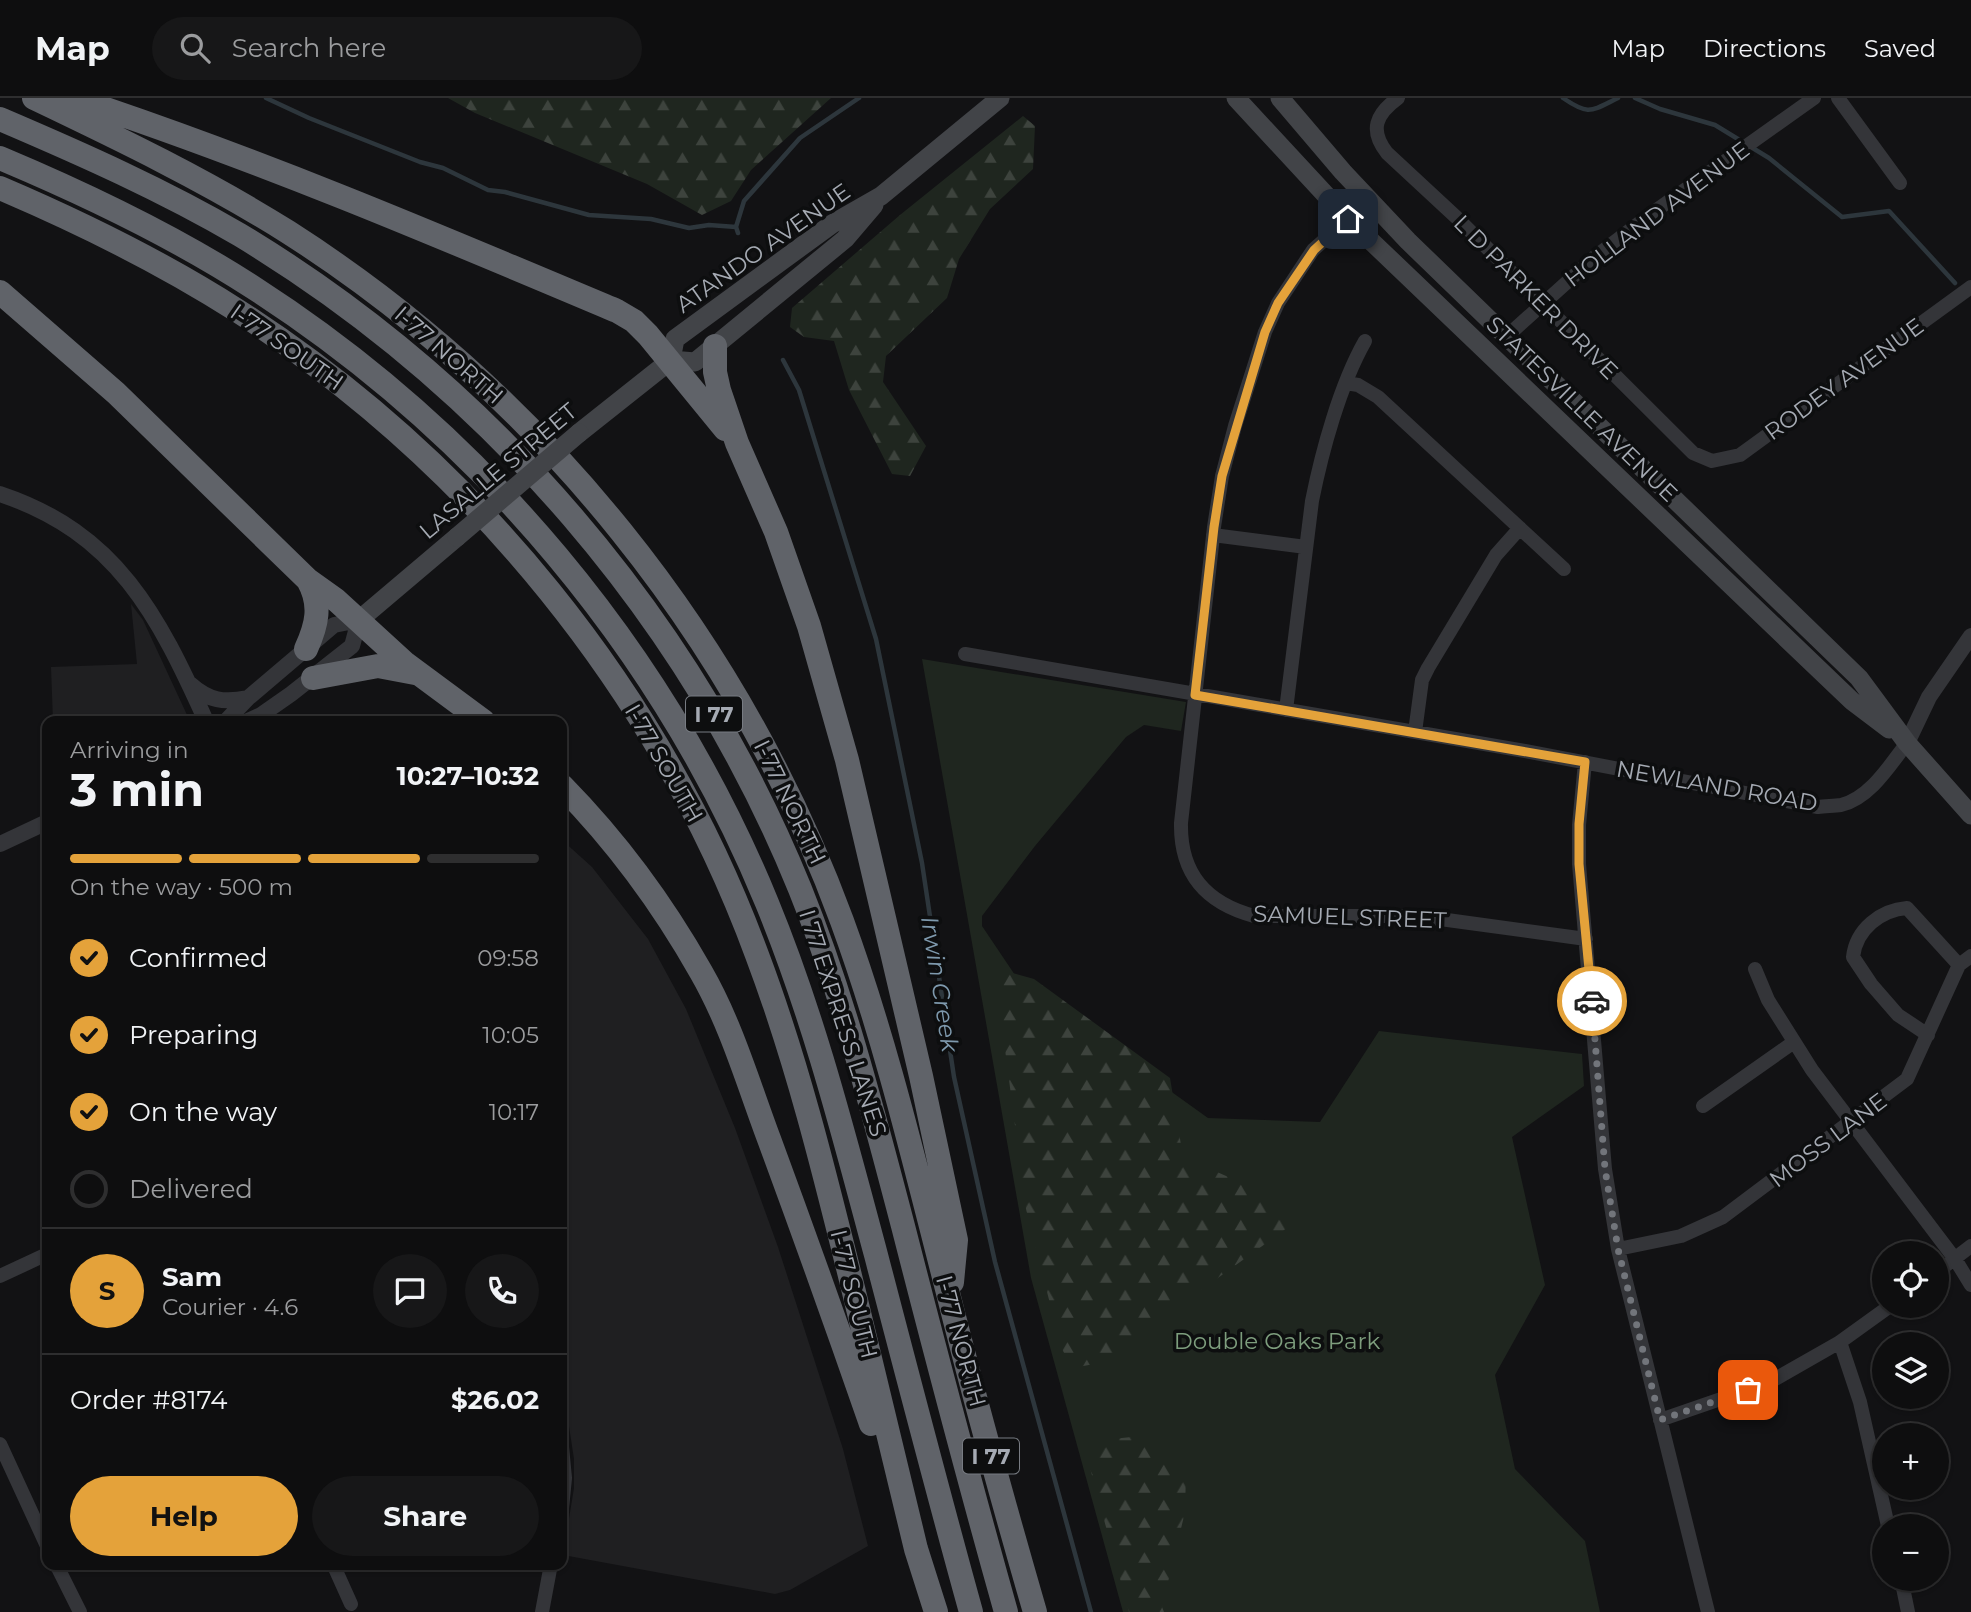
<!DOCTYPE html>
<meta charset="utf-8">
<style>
body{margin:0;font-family:Montserrat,sans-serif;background:#171718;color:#f1f3f6;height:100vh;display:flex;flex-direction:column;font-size:26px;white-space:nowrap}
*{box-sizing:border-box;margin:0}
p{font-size:23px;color:#9b9c9e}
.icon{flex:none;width:38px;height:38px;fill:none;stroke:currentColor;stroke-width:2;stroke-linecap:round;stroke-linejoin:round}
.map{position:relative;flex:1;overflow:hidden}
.side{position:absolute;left:42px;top:618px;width:525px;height:854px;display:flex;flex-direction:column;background:#0e0e0f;border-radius:14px;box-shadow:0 2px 5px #0004,0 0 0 2px #2e2e2f}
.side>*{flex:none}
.controls{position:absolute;left:1872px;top:1143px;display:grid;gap:14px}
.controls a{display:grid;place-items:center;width:77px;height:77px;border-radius:50%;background:#0e0e0f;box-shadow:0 2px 5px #0004,0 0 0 2px #2e2e2f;font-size:35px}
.pin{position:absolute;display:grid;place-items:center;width:60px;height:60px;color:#fff;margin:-30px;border-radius:14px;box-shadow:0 4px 10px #0006}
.courier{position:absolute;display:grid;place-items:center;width:70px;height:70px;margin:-35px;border:5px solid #e4a23a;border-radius:50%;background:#fff;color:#222;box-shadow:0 2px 9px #0007}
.headline em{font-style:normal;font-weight:700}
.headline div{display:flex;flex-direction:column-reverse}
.headline{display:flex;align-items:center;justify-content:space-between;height:119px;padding:0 28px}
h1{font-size:46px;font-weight:700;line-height:52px}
.bar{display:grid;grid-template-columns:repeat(4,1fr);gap:10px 7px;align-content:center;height:84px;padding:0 28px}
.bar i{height:9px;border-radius:5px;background:#2e2e2f}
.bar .active{background:#e4a23a}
.bar p{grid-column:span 4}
.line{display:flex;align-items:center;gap:18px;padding:0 28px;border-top:2px solid #2e2e2f}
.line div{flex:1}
.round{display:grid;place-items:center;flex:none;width:74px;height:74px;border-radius:37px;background:#171718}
ol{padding:0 28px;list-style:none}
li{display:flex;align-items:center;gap:21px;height:77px}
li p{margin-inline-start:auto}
li .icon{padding:7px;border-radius:50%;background:#e4a23a;color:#111;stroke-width:4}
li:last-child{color:#9b9c9e}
li i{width:38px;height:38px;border:4px solid #2e2e2f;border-radius:50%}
.primary-button{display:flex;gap:14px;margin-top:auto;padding:14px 28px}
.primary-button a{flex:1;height:80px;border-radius:42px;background:#e4a23a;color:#111;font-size:28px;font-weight:700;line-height:80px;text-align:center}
.primary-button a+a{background:#171718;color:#f1f3f6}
header{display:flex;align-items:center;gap:42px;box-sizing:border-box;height:98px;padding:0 35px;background:#0e0e0f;border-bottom:2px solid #2e2e2f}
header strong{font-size:33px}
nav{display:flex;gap:38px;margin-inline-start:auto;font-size:24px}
.search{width:490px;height:63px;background:#171718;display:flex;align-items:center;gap:18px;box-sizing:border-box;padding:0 24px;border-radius:38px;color:#9b9c9e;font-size:26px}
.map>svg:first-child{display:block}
.built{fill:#1f1f21}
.green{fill:#1f261f}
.forest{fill:url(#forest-firs)}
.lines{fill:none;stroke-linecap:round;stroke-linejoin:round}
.stream{stroke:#2d363c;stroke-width:4.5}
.minor{stroke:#343539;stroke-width:14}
.tertiary{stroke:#343539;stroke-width:16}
.secondary{stroke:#424448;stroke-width:19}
.motorway{stroke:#606369;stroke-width:24}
.secondary-bridge{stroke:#424448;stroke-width:19}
.done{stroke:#72757b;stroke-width:7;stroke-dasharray:0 12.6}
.route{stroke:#e4a23a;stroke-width:9}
.labels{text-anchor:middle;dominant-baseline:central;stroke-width:7;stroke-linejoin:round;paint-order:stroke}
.shield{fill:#0d0e0f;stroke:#777b82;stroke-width:2}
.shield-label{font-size:21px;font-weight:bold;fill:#a5aab3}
.street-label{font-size:23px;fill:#a5aab3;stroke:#0d0e0f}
.park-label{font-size:23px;fill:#7d9d7d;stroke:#0d0e0f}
.water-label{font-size:24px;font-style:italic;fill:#7e99ad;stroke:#0d0e0f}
</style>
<header>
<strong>Map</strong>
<div class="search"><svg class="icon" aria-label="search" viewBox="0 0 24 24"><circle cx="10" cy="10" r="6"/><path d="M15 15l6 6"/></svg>Search here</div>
<nav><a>Map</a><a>Directions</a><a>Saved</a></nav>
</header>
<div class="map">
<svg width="1971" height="1514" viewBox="0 0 1971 1514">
<defs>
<pattern id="forest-firs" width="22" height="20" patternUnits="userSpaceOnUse" patternTransform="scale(1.75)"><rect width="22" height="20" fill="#1f261f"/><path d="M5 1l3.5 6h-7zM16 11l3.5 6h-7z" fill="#3d433d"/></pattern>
</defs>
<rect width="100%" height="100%" fill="#121214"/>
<!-- built -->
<path class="built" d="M 131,506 L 143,522 L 188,619 L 188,623 L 53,623 L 51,569 L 137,566 Z
M 562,742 L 592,769 L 648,841 L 686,911 L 735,1030 L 778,1149 L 843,1351 L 868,1448 L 790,1492 L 775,1496 L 563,1457 L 574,1390 L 574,1361 L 568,1322 L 562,1304 Z"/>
<!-- green -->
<path class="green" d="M 922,561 L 1186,604 L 1181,633 L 1144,627 L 1126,639 L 1035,748 L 982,818 L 982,828 L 1021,886 L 1208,1020 L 1320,1024 L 1379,933 L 1582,956 L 1584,988 L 1512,1039 L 1545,1187 L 1495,1277 L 1515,1371 L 1585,1443 L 1600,1514 L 1123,1514 L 1031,1180 Z"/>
<!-- forest -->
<path class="forest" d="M 448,0 L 831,0 L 751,72 L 731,103 L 702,117 L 647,86 L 475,15 Z
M 1023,18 L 1035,28 L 1033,71 L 990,111 L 959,161 L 947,200 L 886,258 L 883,284 L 926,348 L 910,378 L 892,376 L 849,292 L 834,243 L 804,239 L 790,229 L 792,210 L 900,117 Z
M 1005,873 L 1034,881 L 1170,980 L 1183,1059 L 1278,1101 L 1294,1125 L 1100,1265 L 1072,1270 L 1061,1249 L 1026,1111 L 998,898 Z
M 1151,1337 L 1186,1373 L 1185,1414 L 1162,1509 L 1164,1514 L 1129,1514 L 1083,1344 Z"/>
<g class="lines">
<!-- stream -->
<path class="stream" d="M 266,0 L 309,20 L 420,64 L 443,70 L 488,92 L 505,94 L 589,117 L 651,121 L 689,130 L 709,127 L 736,129
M 1563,0 C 1589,18 1591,13 1618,0
M 1635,0 L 1660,11 L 1715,27 L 1769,60 L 1842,119 L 1889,113 L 1955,185
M 738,135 L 736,129 L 744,103 L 800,40 L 859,0
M 783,262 L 799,292 L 876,541 L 922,765 L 954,979 L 995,1164 L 1091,1514"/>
<!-- minor -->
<path class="minor" d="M 1398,0 C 1376,16 1369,32 1387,55 L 1456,119 L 1693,355 L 1712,363 L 1740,357 L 1971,189
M 1838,0 L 1900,85
M 1348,121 L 1313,152 L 1278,205 L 1265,234 L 1235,328 L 1222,378 L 1214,429 L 1181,725 C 1180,776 1206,805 1254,818 L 1418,818 L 1586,841
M 1506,239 L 1596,158 L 1651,116 L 1814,0
M 1346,285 L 1358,287 L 1378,299 L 1564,471
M 1213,437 L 1306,449
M 965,556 L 1525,653 L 1818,709 C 1825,708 1833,708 1841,707 C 1870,700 1890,667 1907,645
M 1286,612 L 1312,403 C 1322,353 1340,287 1365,243
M 1415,634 L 1422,582 L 1428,570 L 1496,457 L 1520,430
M 1585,664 L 1579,727 L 1579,766 L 1605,1071 L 1618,1151 L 1708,1514
M 1755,871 L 1768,902 L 1812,972 L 1955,1161 L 1971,1187
M 1928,937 L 1898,917 L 1871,886 L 1853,859 C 1856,831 1881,812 1907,810 L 1959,867
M 1703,1008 L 1794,944
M 1618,1151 L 1681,1138 L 1723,1119 L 1907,981 L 1959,867 L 1971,858
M 1937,1174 L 1971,1148
M 0,1178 L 47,1156
M 1840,1244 L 1860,1304 L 1888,1428
M 1660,1322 L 1770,1284 L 1840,1244 L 1890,1208
M 0,1346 L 47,1448
M 562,1349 L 565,1380 L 562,1410
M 56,1466 L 80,1514
M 333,1466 L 351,1506
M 1901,1480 L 1908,1514
M 542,1514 L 551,1466"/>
<!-- tertiary -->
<path class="tertiary" d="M 0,396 C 117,435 158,517 206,623
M 190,586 C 209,603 224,605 248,600
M 226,623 L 248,600 L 334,527 L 359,522 L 352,548 L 291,596 L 261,617 L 248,623
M 1907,645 L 1929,599 L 1971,538
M 0,746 L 47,724"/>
<!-- secondary -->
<path class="secondary" d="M 1236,0 L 1348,121 L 1852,603 L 1889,631
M 1280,0 L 1343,74 L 1408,143 L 1859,580 L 1907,645 L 1971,717
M 671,262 L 675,241 L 832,126 L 881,98 L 1000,0
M 671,262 L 695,264 L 845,141 L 874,107
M 579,335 L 671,262
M 359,522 L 457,439"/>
<!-- motorway -->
<path class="motorway" d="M 34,0 C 120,41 207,83 288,134 C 541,296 738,540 842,823 C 886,943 915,1067 947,1191 C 974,1299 1004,1407 1035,1514
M 73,0 C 258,61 437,137 617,213 L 634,223 L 648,237 L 725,331
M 0,21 C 82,56 163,92 240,137 C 490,288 690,520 800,791 C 844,900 873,1014 903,1128 C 936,1257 970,1386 1006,1514
M 0,60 C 88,97 174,138 254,190 C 482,337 664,554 767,805 C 814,919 844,1038 876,1157 C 907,1276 938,1395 971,1514
M 0,90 C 82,125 163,165 238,213 C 474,365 660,594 757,857 C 798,966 825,1077 853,1190 C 874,1277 895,1364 916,1451 L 936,1514
M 0,194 L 116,295 L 308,482 L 336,502 L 406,566 L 483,623
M 715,248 L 715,274 L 719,292 L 737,345 L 776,434 L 809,528 L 847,662 L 921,978 L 956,1142 L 952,1184
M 306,551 C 317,527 322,507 308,482
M 313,580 L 378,568 L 415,575
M 562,688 C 617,744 662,805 701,874 C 731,926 748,985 769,1041 C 804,1136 838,1231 871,1326"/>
<!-- secondary-bridge -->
<path class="secondary-bridge" d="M 457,439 L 579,335"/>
</g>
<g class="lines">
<!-- done -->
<path class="done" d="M 1592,903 L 1605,1071 L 1618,1151 L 1660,1322 L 1748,1292"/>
<!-- route -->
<path class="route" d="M 1348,121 L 1314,152 L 1278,205 L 1265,234 L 1222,378 L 1214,429 L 1195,597 L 1585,664 L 1579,726 L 1579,766 L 1592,903"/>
</g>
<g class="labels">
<!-- shield labels -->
<g class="shield">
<rect x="686" y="598.5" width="56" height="35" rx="5"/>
<rect x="963" y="1340.5" width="56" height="35" rx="5"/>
</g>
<g class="shield-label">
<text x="714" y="616">I 77</text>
<text x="991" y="1358">I 77</text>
</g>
<!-- street labels -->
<g class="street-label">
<text transform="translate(1657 116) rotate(-37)">HOLLAND AVENUE</text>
<text transform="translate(763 150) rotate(-35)">ATANDO AVENUE</text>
<text transform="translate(1536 199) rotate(45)">L D PARKER DRIVE</text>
<text transform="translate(287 249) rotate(35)">I-77 SOUTH</text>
<text transform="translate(449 257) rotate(41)">I-77 NORTH</text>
<text transform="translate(1844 281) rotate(-36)">RODEY AVENUE</text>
<text transform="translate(1582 311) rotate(44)">STATESVILLE AVENUE</text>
<text transform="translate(498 373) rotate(-40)">LASALLE STREET</text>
<text transform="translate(664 665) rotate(60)">I-77 SOUTH</text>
<text transform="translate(1717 688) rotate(10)">NEWLAND ROAD</text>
<text transform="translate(790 704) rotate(64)">I-77 NORTH</text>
<text transform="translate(1350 819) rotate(2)">SAMUEL STREET</text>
<text transform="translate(843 925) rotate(72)">I 77 EXPRESS LANES</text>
<text transform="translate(1828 1042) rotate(-37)">MOSS LANE</text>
<text transform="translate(854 1196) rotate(76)">I-77 SOUTH</text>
<text transform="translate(961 1243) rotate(75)">I-77 NORTH</text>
</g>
<!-- park labels -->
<g class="park-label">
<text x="1277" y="1243">Double Oaks Park</text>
</g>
<!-- water labels -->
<g class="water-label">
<text transform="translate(940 886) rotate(81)">Irwin Creek</text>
</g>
</g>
</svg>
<div class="controls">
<a><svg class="icon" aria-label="locate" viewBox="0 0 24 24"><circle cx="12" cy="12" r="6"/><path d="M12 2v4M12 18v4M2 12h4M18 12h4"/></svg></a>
<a><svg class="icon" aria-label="layers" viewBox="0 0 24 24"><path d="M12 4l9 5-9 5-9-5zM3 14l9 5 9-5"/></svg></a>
<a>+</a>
<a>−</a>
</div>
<div class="pin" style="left:1748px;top:1292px;background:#ea580c"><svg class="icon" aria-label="bag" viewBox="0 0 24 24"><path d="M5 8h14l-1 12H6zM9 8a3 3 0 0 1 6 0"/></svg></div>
<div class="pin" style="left:1348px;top:121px;background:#1f2937"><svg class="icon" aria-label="home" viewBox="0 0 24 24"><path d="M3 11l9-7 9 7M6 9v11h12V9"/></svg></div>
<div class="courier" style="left:1592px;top:903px"><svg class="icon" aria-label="car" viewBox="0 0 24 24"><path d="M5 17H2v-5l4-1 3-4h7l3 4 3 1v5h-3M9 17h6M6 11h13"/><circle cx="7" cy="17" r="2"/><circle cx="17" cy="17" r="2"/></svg></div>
<section class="side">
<div class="headline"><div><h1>3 min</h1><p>Arriving in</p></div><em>10:27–10:32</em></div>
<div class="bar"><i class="active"></i><i class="active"></i><i class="active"></i><i></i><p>On the way · 500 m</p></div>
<ol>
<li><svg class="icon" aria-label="check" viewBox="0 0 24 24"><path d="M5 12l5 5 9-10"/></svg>Confirmed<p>09:58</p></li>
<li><svg class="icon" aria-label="check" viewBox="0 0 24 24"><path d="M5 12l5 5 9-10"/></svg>Preparing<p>10:05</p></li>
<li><svg class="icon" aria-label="check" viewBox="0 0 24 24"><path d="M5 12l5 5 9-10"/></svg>On the way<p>10:17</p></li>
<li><i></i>Delivered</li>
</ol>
<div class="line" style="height:126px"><b class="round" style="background:#e4a23a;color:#111">S</b><div><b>Sam</b><p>Courier · 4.6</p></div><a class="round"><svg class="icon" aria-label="chat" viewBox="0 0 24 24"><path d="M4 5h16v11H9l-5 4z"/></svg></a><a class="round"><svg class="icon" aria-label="phone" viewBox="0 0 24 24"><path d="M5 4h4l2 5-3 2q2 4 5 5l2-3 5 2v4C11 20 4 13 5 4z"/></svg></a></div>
<div class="line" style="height:91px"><div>Order #8174</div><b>$26.02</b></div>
<div class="primary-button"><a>Help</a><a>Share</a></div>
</section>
</div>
